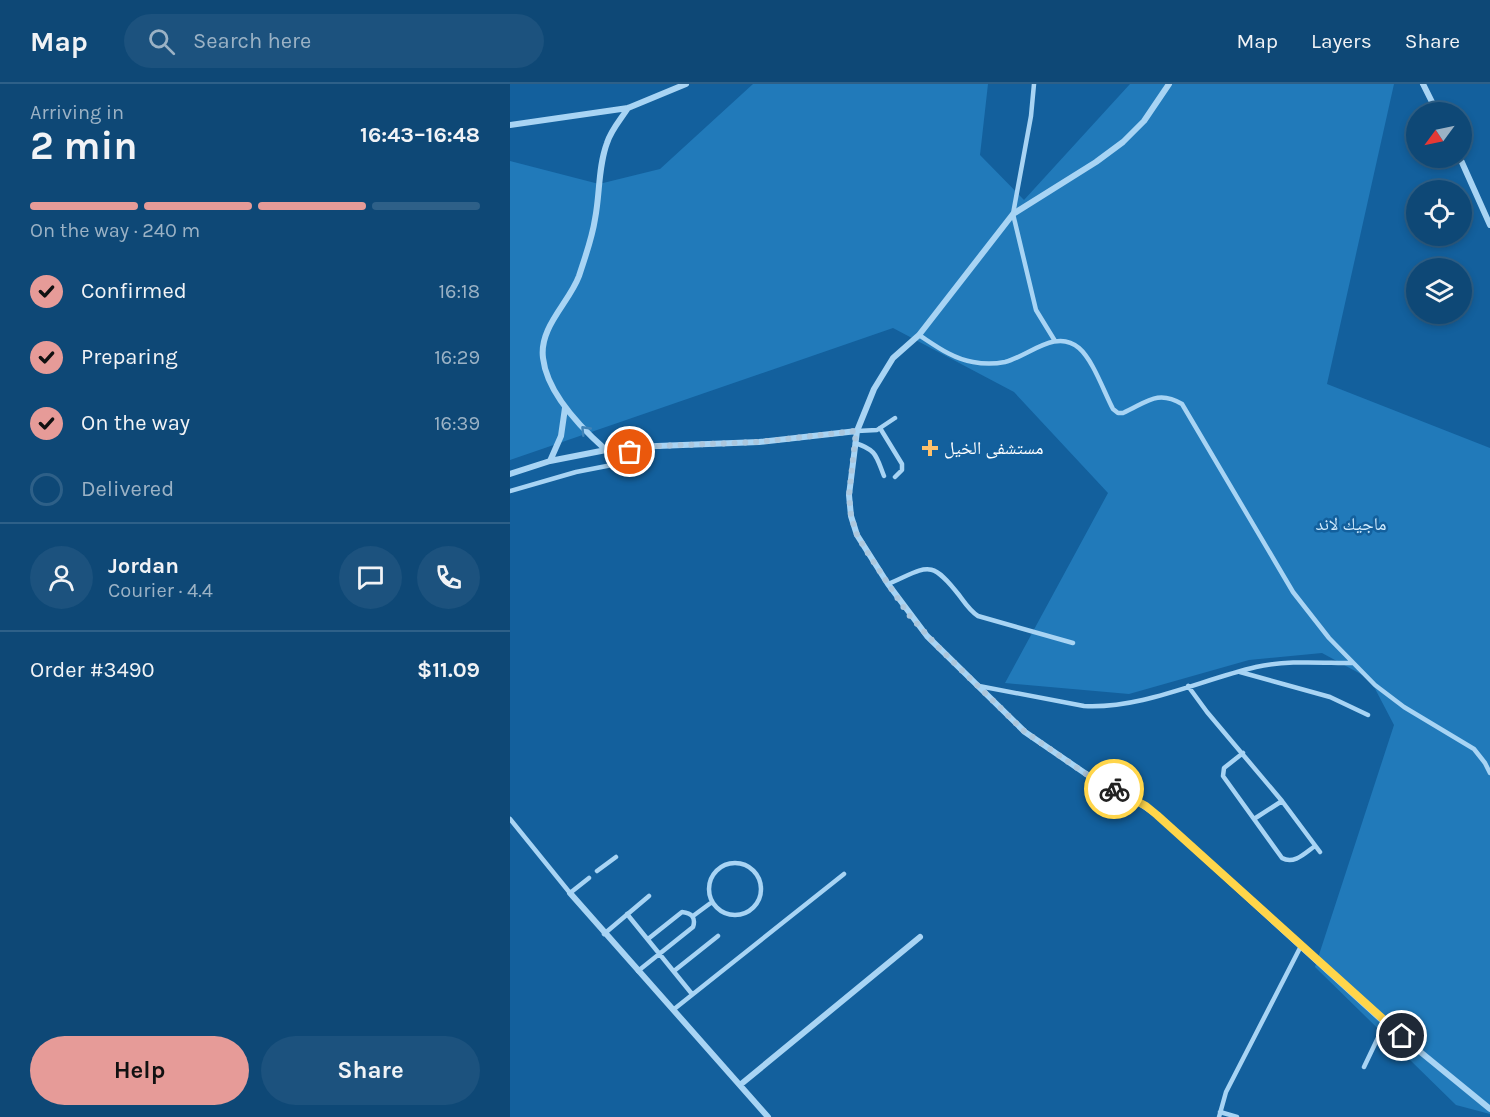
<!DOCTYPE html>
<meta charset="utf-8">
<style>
body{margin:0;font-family:Karla,"Noto Naskh Arabic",sans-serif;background:#1c527e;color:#f1f3f6;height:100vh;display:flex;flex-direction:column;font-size:22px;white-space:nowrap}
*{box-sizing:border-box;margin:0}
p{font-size:20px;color:#9bb2c5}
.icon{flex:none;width:33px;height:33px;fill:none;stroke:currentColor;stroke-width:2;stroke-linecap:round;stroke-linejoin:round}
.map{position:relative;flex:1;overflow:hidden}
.details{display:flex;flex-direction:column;background:#0e4876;width:510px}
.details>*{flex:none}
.needle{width:39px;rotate:237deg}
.fabs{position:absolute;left:896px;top:18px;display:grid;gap:12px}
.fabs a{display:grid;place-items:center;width:66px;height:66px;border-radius:50%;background:#0e4876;box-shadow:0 3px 9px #0003,0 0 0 2px #2e6088;font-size:30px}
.pin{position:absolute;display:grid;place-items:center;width:51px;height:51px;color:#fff;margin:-26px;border:3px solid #fff;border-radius:50%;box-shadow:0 2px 6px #0007}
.courier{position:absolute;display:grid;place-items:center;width:60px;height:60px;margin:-30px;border:4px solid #ffd54a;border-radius:50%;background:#fff;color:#222;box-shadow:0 2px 8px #0007}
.summary em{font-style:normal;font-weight:700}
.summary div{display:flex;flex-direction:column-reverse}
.summary{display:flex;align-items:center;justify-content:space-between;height:102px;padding:0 30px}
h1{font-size:39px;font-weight:700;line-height:45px}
.bar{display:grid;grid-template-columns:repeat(4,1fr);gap:9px 6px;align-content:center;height:72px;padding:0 30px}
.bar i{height:8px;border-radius:4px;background:#2e6088}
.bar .current{background:#e69b98}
.bar p{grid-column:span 4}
.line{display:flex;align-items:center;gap:15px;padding:0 30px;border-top:2px solid #2e6088}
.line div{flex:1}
.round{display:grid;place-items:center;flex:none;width:63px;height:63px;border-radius:32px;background:#1c527e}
ol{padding:0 30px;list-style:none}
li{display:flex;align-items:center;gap:18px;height:66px}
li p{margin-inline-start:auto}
li .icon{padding:6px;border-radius:50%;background:#e69b98;color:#111;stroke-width:4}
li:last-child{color:#9bb2c5}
li i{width:33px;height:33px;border:3px solid #2e6088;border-radius:50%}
.action{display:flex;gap:12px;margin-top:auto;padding:12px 30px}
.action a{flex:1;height:69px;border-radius:36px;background:#e69b98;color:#111;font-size:24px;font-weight:700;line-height:69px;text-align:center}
.action a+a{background:#1c527e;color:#f1f3f6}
header{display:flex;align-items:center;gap:36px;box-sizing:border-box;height:84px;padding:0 30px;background:#0e4876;border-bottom:2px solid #2e6088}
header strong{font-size:28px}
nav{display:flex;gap:33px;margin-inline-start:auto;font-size:21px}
.search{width:420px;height:54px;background:#1c527e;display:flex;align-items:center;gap:15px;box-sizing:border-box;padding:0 21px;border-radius:33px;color:#9bb2c5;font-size:22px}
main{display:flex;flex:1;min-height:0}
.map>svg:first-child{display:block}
.green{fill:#217aba}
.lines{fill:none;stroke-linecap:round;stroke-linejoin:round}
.service{stroke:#a8d4f4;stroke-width:4.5}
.minor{stroke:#a8d4f4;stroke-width:6}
.oneway{stroke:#4083b7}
.done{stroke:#acc7dd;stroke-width:6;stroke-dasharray:0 10.8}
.route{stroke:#ffd54a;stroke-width:8}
.poi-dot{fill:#ffc16b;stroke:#13609d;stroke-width:2}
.labels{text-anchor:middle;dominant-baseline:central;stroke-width:5;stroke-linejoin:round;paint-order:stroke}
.poi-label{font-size:18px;fill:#fff;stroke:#13609d;text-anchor:start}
.park-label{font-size:18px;fill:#d1ebfd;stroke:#13609d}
</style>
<header>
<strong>Map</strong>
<div class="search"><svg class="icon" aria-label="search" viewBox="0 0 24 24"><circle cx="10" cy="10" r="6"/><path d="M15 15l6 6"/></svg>Search here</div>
<nav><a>Map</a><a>Layers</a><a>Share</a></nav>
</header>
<main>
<section class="details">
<div class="summary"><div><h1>2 min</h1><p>Arriving in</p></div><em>16:43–16:48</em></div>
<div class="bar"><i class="current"></i><i class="current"></i><i class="current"></i><i></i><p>On the way · 240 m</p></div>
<ol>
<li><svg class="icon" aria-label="check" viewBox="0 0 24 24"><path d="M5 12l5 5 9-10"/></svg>Confirmed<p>16:18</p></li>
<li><svg class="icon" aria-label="check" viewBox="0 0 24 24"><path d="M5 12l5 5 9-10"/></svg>Preparing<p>16:29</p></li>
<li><svg class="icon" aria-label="check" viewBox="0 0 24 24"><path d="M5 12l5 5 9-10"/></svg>On the way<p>16:39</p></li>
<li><i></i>Delivered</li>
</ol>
<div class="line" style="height:108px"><a class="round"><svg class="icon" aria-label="person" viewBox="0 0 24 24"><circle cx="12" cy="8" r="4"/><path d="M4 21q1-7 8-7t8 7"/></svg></a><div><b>Jordan</b><p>Courier · 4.4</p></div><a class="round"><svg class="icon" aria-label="chat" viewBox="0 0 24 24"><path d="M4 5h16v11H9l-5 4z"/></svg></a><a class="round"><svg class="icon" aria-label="phone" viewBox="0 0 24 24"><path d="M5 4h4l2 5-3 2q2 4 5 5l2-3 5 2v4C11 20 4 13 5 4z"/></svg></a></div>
<div class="line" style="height:78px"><div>Order #3490</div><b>$11.09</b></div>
<div class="action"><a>Help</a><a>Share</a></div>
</section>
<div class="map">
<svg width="980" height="1033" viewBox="0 0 980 1033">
<rect width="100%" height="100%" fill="#13609d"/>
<!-- green -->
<path class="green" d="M 243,0 L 478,0 L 470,71 L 514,116 L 620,0 L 884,0 L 817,300 L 980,364 L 980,1030 L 946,1021 L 805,883 L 884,641 L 860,595 L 812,569 L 739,576 L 619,610 L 495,599 L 598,409 L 504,308 L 383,244 L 0,376 L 0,77 L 89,100 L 150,85 Z"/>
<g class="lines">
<!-- service -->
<path class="service" d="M 524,0 L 521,32 L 503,130 L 526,226 L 545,257
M 409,251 C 426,262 443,275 463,278 C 473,280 485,280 495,278 C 519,272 546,244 569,264 C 583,276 594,308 603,325 L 608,329 L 613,329 C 636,319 647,305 672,320 L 783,508 L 819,554 L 865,601 L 894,623 L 964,665 L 975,679 L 980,689
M 370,344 L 392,380 L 392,386 L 385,393
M 347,347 L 367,346 L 385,334
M 345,359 C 367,366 366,372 374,392
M 0,407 L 66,388 L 107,380 L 115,375 L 122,363
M 378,500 C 418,483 420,474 449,511 C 455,519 460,527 468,532 L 563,559
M 730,588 L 820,613 L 858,631
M 469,602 L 574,622 C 632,625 690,596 746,583 C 777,576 812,579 843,579
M 678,602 L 697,628 L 772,717 L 810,768
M 733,669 L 714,684 L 713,692 L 772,774 C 784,781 795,769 805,762
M 0,735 L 60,809 L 79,794
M 744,735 L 772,717
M199 805a26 26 0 1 1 52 0a26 26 0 1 1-52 0Z
M 87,787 L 106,773
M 117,830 L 182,910
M 183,832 L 202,818
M 94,850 L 139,812
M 128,887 L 183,843 C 186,834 182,829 172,828 L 138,855
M 164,887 L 208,852
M 163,926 L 334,790
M 854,983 L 875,939
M 710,1028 L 727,1033
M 709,1033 L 716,1008 L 791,862"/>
<!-- minor -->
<path class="minor" d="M 659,0 L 634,37 L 613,58 L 586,78 L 503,130 L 409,251 L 383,274 L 364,305 L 347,347 L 339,411 L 341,432 L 347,451 L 378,500 L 417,552 L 515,648 L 582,694 L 622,714 L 647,731 L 875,939 L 980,1025
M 913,0 L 927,28
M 0,41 L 118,24 L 176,0
M 950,74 L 980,141
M 96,366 C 70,343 37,309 33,274 C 29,243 59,219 69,192 C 75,173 82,155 85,135 C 90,110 88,83 97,59 C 101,46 111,35 118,24
M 40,377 L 51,352 L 55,324
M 0,390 L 40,377 L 96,366 L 122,363 L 249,358 L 347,347
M 60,809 L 258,1033
M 230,1001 L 410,853"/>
</g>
<!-- one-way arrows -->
<defs><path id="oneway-chevron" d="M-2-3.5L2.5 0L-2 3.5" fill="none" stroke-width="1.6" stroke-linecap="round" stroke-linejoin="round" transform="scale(1.5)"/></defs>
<use class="oneway" href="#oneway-chevron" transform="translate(75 346) rotate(-134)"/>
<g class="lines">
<!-- done -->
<path class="done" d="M 120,368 L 122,363 L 249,358 L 346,347 L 339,411 L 341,432 L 347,451 L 359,471 L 398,530 L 431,566 L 515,648 L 582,694 L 604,705"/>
<!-- route -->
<path class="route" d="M 604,705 L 636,722 L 647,731 L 892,952"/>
</g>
<!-- markers -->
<path class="poi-dot" d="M417 355h6v6h6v6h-6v6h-6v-6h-6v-6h6z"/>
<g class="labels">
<!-- poi labels -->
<g class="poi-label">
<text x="434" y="364">مستشفى الخيل</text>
</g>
<!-- park labels -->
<g class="park-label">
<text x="841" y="440">ماجيك لاند</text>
</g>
</g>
</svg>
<div class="fabs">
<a><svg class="needle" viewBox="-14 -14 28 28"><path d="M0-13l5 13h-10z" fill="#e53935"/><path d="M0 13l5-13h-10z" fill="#9bb2c5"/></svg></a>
<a><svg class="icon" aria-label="locate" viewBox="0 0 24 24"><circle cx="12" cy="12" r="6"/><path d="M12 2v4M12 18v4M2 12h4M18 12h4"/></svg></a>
<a><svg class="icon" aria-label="layers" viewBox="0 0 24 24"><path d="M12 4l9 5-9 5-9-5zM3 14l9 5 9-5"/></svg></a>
</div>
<div class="pin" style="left:120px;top:368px;background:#ea580c"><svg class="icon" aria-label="bag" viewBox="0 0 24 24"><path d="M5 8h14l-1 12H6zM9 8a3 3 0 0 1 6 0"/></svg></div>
<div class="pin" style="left:892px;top:952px;background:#1f2937"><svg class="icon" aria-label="home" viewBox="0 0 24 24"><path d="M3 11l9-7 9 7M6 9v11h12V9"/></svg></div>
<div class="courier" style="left:604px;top:705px"><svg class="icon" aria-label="bike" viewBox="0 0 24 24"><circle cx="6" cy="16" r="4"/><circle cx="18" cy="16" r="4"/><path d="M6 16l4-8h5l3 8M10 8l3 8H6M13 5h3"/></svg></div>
</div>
</main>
